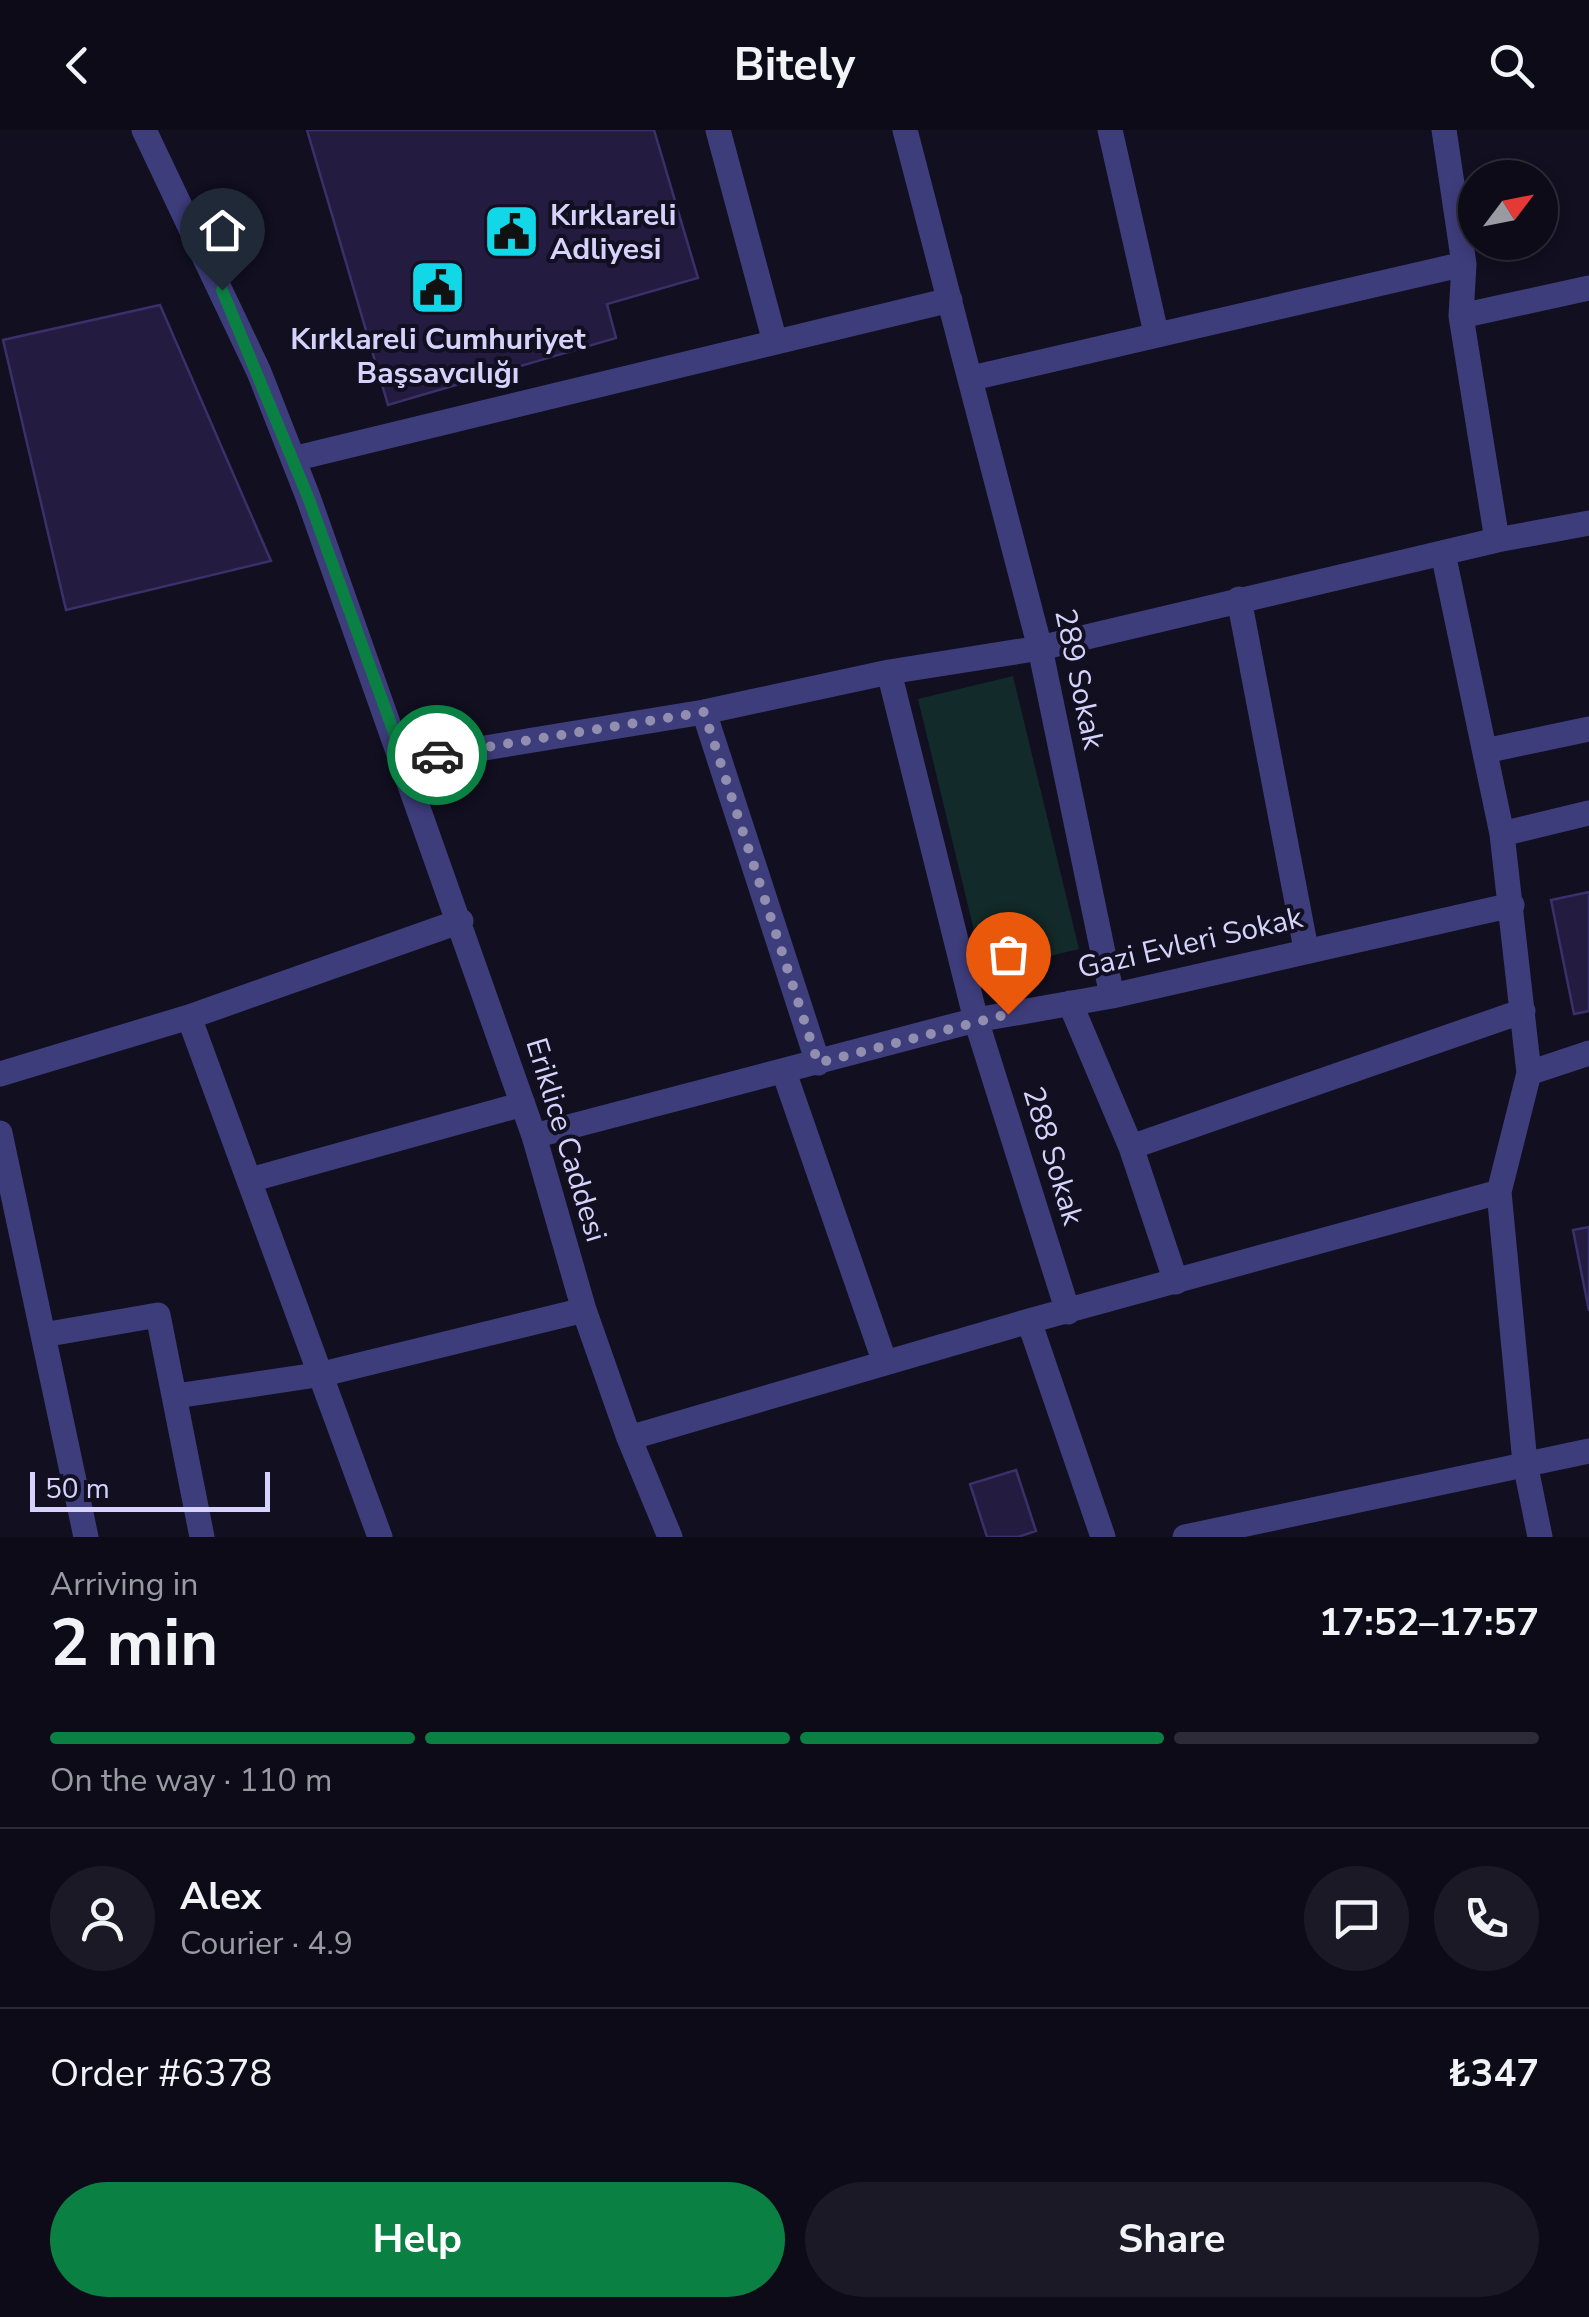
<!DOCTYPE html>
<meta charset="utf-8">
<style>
body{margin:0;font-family:"Nunito Sans",sans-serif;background:#1b1925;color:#f1f3f6;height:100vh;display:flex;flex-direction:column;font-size:38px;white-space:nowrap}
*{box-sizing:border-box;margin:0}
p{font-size:32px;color:#9a9ba2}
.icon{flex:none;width:55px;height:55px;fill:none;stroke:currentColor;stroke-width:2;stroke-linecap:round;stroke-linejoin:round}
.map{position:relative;height:1407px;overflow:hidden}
.panel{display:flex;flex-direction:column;background:#0d0b18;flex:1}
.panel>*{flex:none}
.needle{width:65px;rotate:58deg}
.controls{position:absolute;left:1458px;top:30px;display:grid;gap:20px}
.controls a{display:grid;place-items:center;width:100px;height:100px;border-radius:50%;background:#0d0b18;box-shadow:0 5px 15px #0003,0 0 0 2px #2d2b37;font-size:50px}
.scale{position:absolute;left:30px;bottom:25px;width:240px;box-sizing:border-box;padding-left:10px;border:5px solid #d6d2fc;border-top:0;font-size:28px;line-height:35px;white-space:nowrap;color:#d6d2fc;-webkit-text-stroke:8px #110f20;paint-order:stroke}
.pin{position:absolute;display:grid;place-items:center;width:85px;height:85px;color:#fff;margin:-102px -42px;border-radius:50% 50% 50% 0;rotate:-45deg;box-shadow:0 0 10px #0007}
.pin .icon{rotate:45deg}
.courier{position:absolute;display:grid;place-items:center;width:100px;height:100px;margin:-50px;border:8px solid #0b8043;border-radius:50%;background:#fff;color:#222;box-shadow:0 2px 12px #0007}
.head em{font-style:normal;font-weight:700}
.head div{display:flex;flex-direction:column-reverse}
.head{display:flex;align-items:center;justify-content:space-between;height:170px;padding:0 50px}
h1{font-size:65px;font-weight:700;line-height:75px}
.bar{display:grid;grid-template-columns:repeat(4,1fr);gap:15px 10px;align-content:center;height:120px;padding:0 50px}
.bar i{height:12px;border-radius:8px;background:#2d2b37}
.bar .current{background:#0b8043}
.bar p{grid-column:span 4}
.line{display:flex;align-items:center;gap:25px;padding:0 50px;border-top:2px solid #2d2b37}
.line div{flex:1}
.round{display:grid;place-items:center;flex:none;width:105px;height:105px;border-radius:52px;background:#1b1925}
.button{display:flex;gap:20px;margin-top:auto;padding:20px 50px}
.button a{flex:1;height:115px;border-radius:60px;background:#0b8043;color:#fff;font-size:40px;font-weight:700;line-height:115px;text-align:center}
.button a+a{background:#1b1925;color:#f1f3f6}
header{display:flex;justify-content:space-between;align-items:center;height:130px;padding:0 50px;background:#0d0b18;font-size:45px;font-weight:700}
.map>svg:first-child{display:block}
.green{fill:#122a29}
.building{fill:#231c40;stroke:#3a306a;stroke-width:2.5}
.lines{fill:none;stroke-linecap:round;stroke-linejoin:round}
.minor{stroke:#3e3d7c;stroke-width:25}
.done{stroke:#918eaf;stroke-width:10;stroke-dasharray:0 18}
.route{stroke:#0b8043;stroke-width:12}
.labels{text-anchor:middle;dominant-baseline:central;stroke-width:8;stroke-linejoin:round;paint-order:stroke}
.poi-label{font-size:30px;font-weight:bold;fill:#d6d2fc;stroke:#110f20;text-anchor:start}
.street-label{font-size:30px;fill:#d6d2fc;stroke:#110f20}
</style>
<header><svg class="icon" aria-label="back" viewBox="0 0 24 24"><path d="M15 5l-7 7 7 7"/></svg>Bitely<svg class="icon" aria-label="search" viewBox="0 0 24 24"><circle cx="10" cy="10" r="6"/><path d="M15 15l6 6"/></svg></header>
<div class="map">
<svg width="1589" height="1407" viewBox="0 0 1589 1407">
<rect width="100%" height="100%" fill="#110f20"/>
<!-- green -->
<path class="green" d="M 1013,546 L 1079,819 L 984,842 L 918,569 Z"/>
<!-- building -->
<path class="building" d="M 307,0 L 654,0 L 698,148 L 607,174 L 616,208 L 388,275 Z
M 160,175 L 271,431 L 66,480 L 3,210 Z
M 1589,762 L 1589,881 L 1574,884 L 1551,770 Z
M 1589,1097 L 1589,1181 L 1573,1100 Z
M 1016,1340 L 1036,1401 L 1018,1407 L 987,1407 L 970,1354 Z"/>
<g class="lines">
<!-- minor -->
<path class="minor" d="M 144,0 L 259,242 L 308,367 L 534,1006 L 584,1180 L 629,1308 L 670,1407
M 718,0 L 775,212
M 905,0 L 1040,518 L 1112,866
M 1110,0 L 1156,203
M 1444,0 L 1464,134 L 1461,186 L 1497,410
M 1461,186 L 1589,158
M 972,248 L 1464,134
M 293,329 L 950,170
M 1443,423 L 1502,704 L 1529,943 L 1499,1062 L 1525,1333 L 1540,1407
M 1239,469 L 1306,819
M 889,542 L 976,890 L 1068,1182
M 704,582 L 818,933
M 1485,621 L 1589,599
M 405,631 L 704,582 L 889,542 L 1040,518 L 1497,410 L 1589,393
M 1502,704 L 1589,683
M 1070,873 L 1131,1017 L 1176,1152
M 784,942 L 885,1233
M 1529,943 L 1589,923
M 0,944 L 189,887
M 0,1003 L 86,1407
M 534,1006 L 976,890 L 1112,866 L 1512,775
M 1131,1017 L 1523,881
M 250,1050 L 523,974
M 1029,1191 L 1103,1407
M 43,1205 L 158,1185 L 202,1407
M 176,1266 L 323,1244 L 584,1180
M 629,1308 L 1029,1191 L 1499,1062
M 380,1407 L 189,887 L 461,791
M 1185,1407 L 1589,1321"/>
</g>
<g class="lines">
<!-- done -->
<path class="done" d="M 437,625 L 704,582 L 818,933 L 1008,884"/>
<!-- route -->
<path class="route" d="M 222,160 L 308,367 L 404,630 L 437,625"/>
</g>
<!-- icons -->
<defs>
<symbol id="civic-square" viewBox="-11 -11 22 22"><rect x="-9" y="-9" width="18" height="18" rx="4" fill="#12d7e7" stroke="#110f20"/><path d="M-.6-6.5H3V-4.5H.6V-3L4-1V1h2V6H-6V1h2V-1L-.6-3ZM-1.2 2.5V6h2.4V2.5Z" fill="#111"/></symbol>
</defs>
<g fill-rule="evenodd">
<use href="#civic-square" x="480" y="70" width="63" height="63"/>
<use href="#civic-square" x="406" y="126" width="63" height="63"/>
</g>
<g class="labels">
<!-- poi labels -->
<g class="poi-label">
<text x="550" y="85">Kırklareli<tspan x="550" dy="34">Adliyesi</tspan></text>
<text x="438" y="209" text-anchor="middle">Kırklareli Cumhuriyet<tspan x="438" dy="34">Başsavcılığı</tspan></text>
</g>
<!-- street labels -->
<g class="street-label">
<text transform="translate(1079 549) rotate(78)">289 Sokak</text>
<text transform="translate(1190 813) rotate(-13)">Gazi Evleri Sokak</text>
<text transform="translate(566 1010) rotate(73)">Eriklice Caddesi</text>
<text transform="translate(1053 1026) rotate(73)">288 Sokak</text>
</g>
</g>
</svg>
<div class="controls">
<a><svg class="needle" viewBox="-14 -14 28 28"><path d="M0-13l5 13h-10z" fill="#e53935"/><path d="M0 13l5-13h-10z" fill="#9a9ba2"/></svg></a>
</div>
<div class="scale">50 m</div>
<div class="pin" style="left:1008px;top:884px;background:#ea580c"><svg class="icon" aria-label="bag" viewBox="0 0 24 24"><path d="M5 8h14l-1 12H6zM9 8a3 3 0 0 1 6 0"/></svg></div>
<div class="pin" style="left:222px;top:160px;background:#1f2937"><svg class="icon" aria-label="home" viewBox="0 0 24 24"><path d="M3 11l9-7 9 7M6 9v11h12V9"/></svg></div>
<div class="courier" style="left:437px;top:625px"><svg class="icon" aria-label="car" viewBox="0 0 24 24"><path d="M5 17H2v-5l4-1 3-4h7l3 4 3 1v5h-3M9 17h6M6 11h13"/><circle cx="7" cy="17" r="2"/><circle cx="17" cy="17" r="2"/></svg></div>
</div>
<section class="panel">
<div class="head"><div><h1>2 min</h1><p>Arriving in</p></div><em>17:52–17:57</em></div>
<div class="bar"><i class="current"></i><i class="current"></i><i class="current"></i><i></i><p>On the way · 110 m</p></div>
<div class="line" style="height:180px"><a class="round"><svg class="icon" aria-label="person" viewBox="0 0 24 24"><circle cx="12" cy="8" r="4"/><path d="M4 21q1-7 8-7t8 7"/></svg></a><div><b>Alex</b><p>Courier · 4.9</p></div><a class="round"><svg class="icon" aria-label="chat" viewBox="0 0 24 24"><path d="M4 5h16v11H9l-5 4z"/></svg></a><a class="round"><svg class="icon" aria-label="phone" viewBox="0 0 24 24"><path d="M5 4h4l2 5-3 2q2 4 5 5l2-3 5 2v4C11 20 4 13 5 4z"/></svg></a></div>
<div class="line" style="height:130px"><div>Order #6378</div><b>₺347</b></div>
<div class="button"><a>Help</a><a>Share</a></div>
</section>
